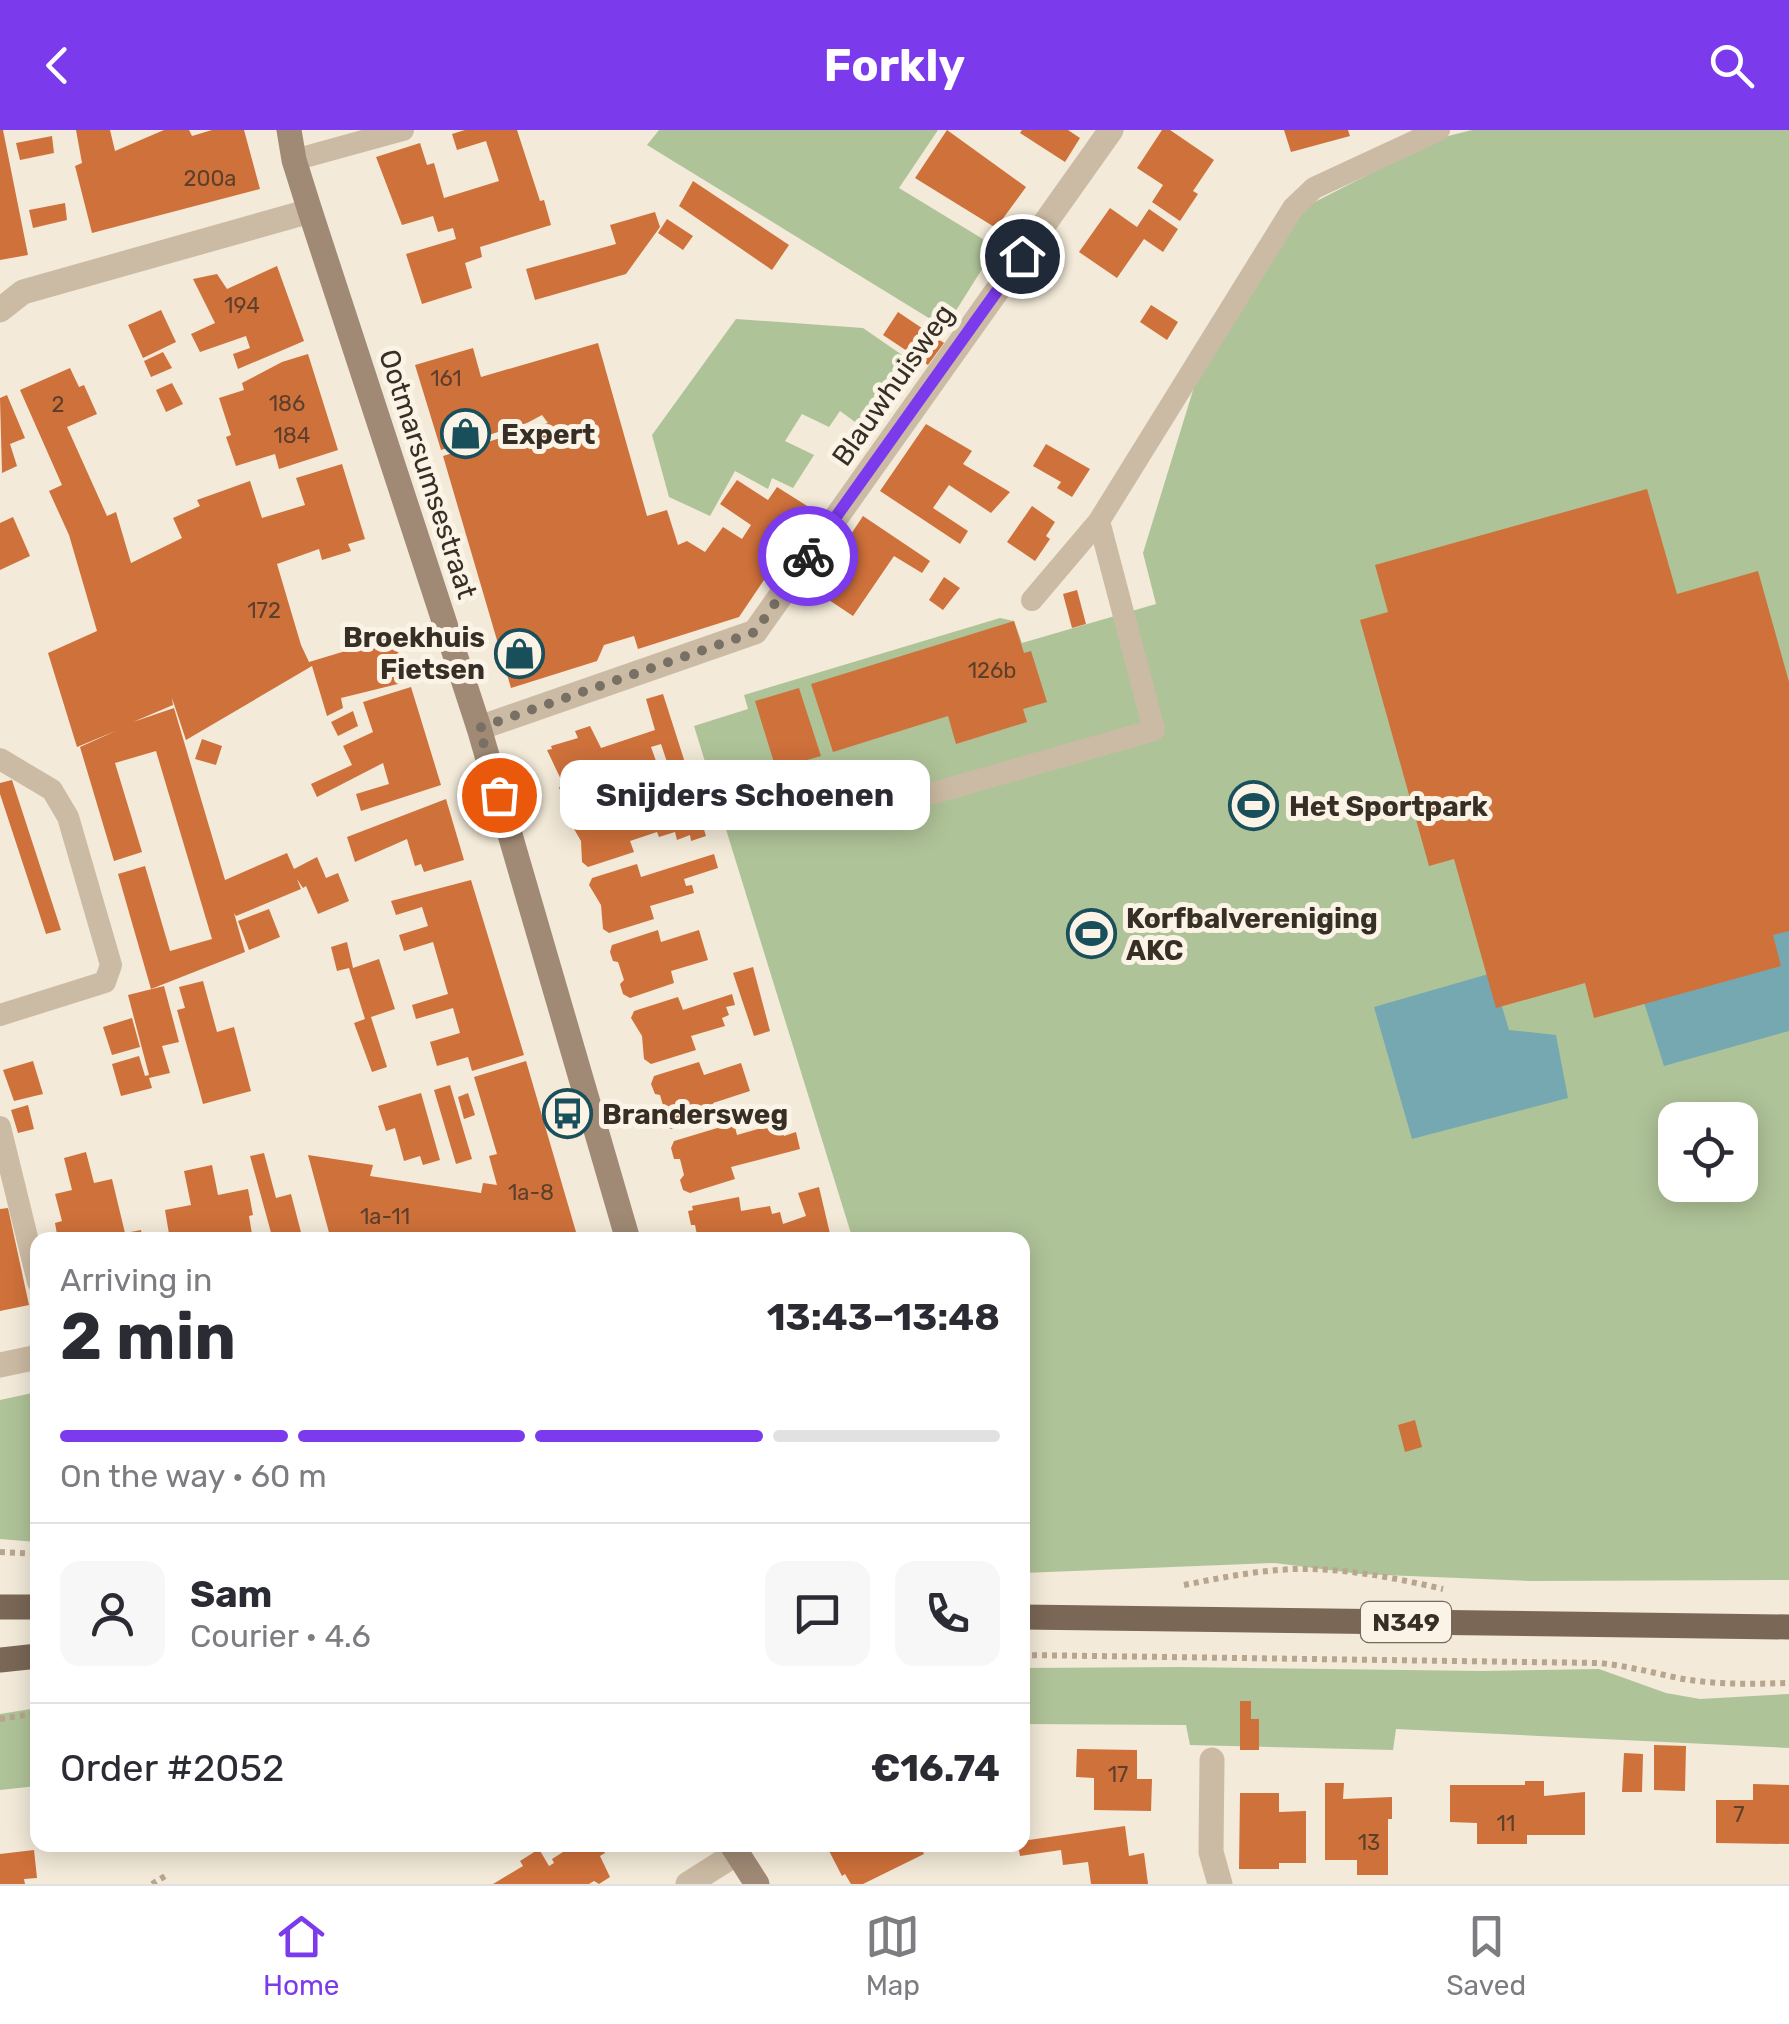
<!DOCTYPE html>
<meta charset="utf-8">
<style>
body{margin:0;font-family:Rubik,sans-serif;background:#f7f7f7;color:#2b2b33;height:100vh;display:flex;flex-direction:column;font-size:38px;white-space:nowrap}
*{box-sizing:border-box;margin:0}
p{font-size:32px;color:#7c7c81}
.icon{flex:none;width:55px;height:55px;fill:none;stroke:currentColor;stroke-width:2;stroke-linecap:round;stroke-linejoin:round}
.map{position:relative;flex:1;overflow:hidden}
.sheet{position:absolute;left:30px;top:1102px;width:1000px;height:620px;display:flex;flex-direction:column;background:#fff;border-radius:20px;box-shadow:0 5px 25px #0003}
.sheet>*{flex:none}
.tools{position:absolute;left:1658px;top:972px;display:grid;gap:20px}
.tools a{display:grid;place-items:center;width:100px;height:100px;border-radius:20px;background:#fff;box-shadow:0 5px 25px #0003;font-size:50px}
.pin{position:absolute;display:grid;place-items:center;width:85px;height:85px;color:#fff;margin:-42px;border:5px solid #fff;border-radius:50%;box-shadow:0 2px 10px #0007}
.courier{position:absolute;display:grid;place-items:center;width:100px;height:100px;margin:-50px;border:8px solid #7c3aed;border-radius:50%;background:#fff;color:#222;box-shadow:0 2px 12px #0007}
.bubble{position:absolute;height:70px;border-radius:20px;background:#fff;box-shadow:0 5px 25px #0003;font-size:32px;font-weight:700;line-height:70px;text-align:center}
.overview em{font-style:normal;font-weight:700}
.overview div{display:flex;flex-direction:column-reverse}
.overview{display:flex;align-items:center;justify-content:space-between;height:170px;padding:0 30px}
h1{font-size:65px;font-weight:700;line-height:75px}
.bar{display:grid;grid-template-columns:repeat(4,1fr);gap:15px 10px;align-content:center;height:120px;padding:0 30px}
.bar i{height:12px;border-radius:8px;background:#e1e1e2}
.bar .active{background:#7c3aed}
.bar p{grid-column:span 4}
.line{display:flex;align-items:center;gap:25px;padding:0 30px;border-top:2px solid #e1e1e2}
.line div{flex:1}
.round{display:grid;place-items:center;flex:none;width:105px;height:105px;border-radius:20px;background:#f7f7f7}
header{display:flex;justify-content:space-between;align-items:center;height:130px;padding:0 30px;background:#7c3aed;color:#fff;font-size:45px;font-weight:700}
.tab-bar{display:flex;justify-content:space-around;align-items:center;height:140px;border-top:2px solid #e1e1e2;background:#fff;font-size:28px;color:#7c7c81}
.tab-bar a{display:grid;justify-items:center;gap:5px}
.tab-bar .active{color:#7c3aed}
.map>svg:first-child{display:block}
.green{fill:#afc398;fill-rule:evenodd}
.water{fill:#76a8b2}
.building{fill:#cf713b}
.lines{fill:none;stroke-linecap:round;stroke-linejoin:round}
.path{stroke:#b8a58e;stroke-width:6;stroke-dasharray:5 5;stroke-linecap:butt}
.lane{stroke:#ccbba4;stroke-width:22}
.street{stroke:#ccbba4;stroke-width:25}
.secondary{stroke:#a08a75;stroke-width:25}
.primary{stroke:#7a6756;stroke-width:25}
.done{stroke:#797065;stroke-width:10;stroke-dasharray:0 18}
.route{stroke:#7c3aed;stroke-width:12}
.labels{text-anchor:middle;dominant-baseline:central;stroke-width:10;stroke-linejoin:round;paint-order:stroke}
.number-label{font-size:22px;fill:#5d3f2b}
.shield{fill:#fbf4e6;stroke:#726960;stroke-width:2.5}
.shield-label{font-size:25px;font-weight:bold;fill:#372e26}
.street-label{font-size:28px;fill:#372e26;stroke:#fbf4e6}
.poi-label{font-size:28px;font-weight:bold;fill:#372e26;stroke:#fbf4e6;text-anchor:start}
</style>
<header><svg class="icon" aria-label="back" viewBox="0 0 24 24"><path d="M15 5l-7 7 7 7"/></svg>Forkly<svg class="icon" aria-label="search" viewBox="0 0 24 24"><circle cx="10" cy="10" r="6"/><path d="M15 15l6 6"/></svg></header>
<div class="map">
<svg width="1789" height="1754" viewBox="0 0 1789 1754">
<rect width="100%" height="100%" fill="#f3ead9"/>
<!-- green -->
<path class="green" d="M 659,0 L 938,0 L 899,58 L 996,117 L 945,198 L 647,15 Z
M 1472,0 L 1789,0 L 1789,1450 L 1530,1451 L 1360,1444 L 1275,1433 L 1023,1443 L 1022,1110 L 853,1110 L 694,596 L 748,579 L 744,565 L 1000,488 L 1014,491 L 1022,513 L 1156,474 L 1143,423 L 1202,231 L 1301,79 L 1440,8 ZM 1675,990 L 1740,990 L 1740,1055 L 1675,1055 Z
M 736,189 L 863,198 L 921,238 L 866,300 L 840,281 L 829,297 L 802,284 L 785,311 L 814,325 L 793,358 L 772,348 L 768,359 L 735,341 L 710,386 L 669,367 L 652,305 Z
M 37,1262 L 37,1412 L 0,1409 L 0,1270 Z
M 1181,1537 L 1483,1541 L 1599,1539 L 1666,1563 L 1700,1569 L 1789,1564 L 1789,1618 L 1396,1599 L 1393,1620 L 1190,1615 L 1186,1595 L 1023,1594 L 1023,1538 Z
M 37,1578 L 37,1656 L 0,1660 L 0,1584 Z"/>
<!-- water -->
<path class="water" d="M 1789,770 L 1789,901 L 1664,936 L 1627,818 Z
M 1492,843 L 1509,900 L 1556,905 L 1568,968 L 1412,1009 L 1374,877 Z"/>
<!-- building -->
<path class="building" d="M 0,0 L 3,0 L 28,125 L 0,130 Z
M 76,0 L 110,0 L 115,21 L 164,0 L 189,0 L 192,6 L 212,0 L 244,0 L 260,59 L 92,103 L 75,36 L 82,33 Z
M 465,0 L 517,0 L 540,71 L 544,70 L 551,95 L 480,117 L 482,127 L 465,133 L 472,158 L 422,174 L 406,124 L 456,109 L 453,98 L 438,102 L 433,86 L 402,95 L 376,27 L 420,13 L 427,35 L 434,33 L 444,68 L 499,51 L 486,11 L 457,20 L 452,4 Z
M 947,0 L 1026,57 L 996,98 L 915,48 Z
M 1022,0 L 1068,0 L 1080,8 L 1065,32 L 1020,3 Z
M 1162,0 L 1170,0 L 1214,30 L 1193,61 L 1198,64 L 1180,91 L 1152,72 L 1163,55 L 1137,38 Z
M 1284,0 L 1348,0 L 1350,6 L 1291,22 Z
M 52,6 L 54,23 L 20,30 L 16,13 Z
M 693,51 L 789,115 L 772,140 L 679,76 Z
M 65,73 L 67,90 L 33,98 L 29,80 Z
M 1110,78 L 1137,97 L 1149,79 L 1178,99 L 1163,122 L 1144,109 L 1117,148 L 1079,122 Z
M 655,82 L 660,97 L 626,144 L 535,170 L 526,139 L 616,114 L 610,95 Z
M 667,89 L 693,106 L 683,120 L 658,103 Z
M 277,136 L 304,211 L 238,239 L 233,224 L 250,218 L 246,206 L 200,222 L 191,204 L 215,193 L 193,149 L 217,144 L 227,159 Z
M 1151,175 L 1178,192 L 1167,210 L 1140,192 Z
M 161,180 L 176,212 L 143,228 L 128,195 Z
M 898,182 L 944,213 L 928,235 L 883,205 Z
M 598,213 L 647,386 L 667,380 L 678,415 L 687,411 L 705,422 L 723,397 L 742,409 L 751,395 L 720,374 L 737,350 L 768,370 L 777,357 L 812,379 L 739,487 L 638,519 L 634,506 L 604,515 L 597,531 L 511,558 L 443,326 L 548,293 L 542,285 L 527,293 L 441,320 L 415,235 L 473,218 L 481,247 Z
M 163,222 L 172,238 L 151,247 L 144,231 Z
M 308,224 L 338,320 L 279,339 L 275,324 L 236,336 L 226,307 L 231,305 L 219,268 L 244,260 L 242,253 L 282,232 Z
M 70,238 L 79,257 L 84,255 L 97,284 L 67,297 L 107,386 L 116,382 L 131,433 L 182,408 L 173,388 L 200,376 L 197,370 L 250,351 L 262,388 L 305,375 L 296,348 L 342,334 L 365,409 L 348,414 L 351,421 L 322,430 L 319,419 L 277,434 L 301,515 L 309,532 L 392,507 L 410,551 L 341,568 L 343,578 L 327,586 L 312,536 L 186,610 L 172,568 L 173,575 L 133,592 L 174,578 L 225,750 L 287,723 L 294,739 L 317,727 L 326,748 L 338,743 L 349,771 L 318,784 L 306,756 L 303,758 L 297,749 L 301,759 L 236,786 L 234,783 L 245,822 L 151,859 L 118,744 L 145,736 L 170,821 L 212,809 L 156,621 L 115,633 L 142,722 L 114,731 L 80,617 L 118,600 L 77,617 L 48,523 L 97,501 L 69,405 L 49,361 L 62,355 L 20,260 Z
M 172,253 L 183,274 L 166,282 L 156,260 Z
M 7,265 L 25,308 L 10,314 L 17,336 L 2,343 L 0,268 Z
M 926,294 L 972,321 L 963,334 L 1010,362 L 991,383 L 949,355 L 933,378 L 968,401 L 960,414 L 880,361 Z
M 1046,314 L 1090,339 L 1072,367 L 1057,358 L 1061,352 L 1033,336 Z
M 1647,359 L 1677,464 L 1758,441 L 1789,552 L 1789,801 L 1773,805 L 1781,836 L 1594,888 L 1585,853 L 1496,878 L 1454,729 L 1429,736 L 1360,490 L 1388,482 L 1375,435 Z
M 1032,376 L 1055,392 L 1046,406 L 1050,409 L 1035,431 L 1007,412 Z
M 863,386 L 930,431 L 922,443 L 894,426 L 853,486 L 814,460 Z
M 13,387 L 30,426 L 0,440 L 0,393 Z
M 944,447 L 960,458 L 943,480 L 929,470 Z
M 1077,460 L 1086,494 L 1072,498 L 1063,464 Z
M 1014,491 L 1024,523 L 1031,521 L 1047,572 L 1023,579 L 1027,592 L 956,614 L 948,586 L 833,622 L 811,554 Z
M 411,557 L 441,655 L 361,681 L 356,664 L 389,654 L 383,633 L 317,667 L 311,654 L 352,635 L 343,616 L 373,602 L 363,572 Z
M 799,558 L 821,626 L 776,639 L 755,571 Z
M 663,564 L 688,642 L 672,647 L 661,614 L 651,617 L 656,631 L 609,646 L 613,660 L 570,675 L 568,671 L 564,672 L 559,657 L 564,656 L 547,620 L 552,619 L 551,616 L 578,608 L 575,601 L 590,596 L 601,618 L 655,600 L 646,569 Z
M 353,581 L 358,596 L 338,606 L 331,592 Z
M 202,609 L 222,616 L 216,635 L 195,629 Z
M 12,650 L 61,800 L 46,804 L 0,664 L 0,653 Z
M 692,662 L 706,706 L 691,711 L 690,705 L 677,710 L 675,702 L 659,707 L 657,702 L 630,711 L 634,722 L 588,737 L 582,732 L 581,711 L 570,692 L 573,685 L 617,670 L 620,680 L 658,667 L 663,684 L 677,680 L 673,668 Z
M 446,669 L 464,730 L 424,742 L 421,734 L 415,736 L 407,709 L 355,732 L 347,707 Z
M 714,724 L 718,738 L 684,749 L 686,756 L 692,755 L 694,763 L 650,776 L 654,789 L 609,803 L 603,799 L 601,775 L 589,755 L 592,748 L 637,734 L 641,747 Z
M 471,750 L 524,925 L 472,941 L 468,927 L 437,936 L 430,912 L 460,903 L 453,878 L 416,889 L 412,875 L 448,864 L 433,812 L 404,821 L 399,805 L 428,796 L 422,777 L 396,785 L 391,771 Z
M 269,779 L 280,807 L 249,820 L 238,791 Z
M 658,800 L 661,812 L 699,800 L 708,830 L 671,841 L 674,853 L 630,868 L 623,864 L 620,854 L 624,850 L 618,832 L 613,831 L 610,822 L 612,815 Z
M 347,812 L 353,838 L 379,829 L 395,879 L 371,887 L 387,937 L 372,942 L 354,893 L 365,889 L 349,838 L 337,841 L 331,817 Z
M 753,837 L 770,901 L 754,906 L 733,843 Z
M 203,851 L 217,902 L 234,897 L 251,961 L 203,974 L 177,880 L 185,878 L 179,857 Z
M 164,856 L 179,912 L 162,916 L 170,943 L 149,948 L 152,958 L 121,966 L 112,934 L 139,926 L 145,946 L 149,945 L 128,865 Z
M 732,864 L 735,875 L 726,877 L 729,885 L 722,888 L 725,896 L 691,906 L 696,920 L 651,934 L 644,929 L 642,906 L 631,888 L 634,881 L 678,867 L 683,880 Z
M 132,888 L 140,917 L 112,925 L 103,897 Z
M 33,931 L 43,964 L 14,971 L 3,940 Z
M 526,931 L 576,1102 L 573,1103 L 575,1110 L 331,1110 L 308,1025 L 373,1035 L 370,1046 L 481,1063 L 483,1053 L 497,1055 L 489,1026 L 497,1024 L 474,947 Z
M 699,932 L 704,945 L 741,933 L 750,961 L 713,973 L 716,985 L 671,999 L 664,995 L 662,987 L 665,982 L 660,965 L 655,964 L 651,954 L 654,946 Z
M 450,955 L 472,1029 L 456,1034 L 434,960 Z
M 421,963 L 440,1030 L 423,1035 L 420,1026 L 404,1031 L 395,998 L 386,1001 L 378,976 Z
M 468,963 L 475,985 L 464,989 L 458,967 Z
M 28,975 L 34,999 L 18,1003 L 11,980 Z
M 734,993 L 737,1005 L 779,993 L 784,1006 L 796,1002 L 800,1019 L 731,1037 L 735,1049 L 690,1063 L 683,1060 L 680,1050 L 684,1045 L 680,1029 L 674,1029 L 671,1018 L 674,1011 Z
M 86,1022 L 94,1053 L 112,1049 L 125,1103 L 141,1100 L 143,1110 L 58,1110 L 55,1093 L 62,1091 L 55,1064 L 72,1060 L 64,1028 Z
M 264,1023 L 276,1068 L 291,1064 L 303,1110 L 273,1110 L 250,1026 Z
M 212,1035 L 218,1065 L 248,1059 L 253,1085 L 249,1086 L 253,1110 L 170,1110 L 165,1080 L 191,1075 L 184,1041 Z
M 819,1057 L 831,1108 L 826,1110 L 698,1110 L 695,1095 L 691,1095 L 688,1081 L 693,1080 L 692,1076 L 739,1067 L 741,1081 L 770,1076 L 772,1084 L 780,1082 L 783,1094 L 806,1086 L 798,1063 Z
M 8,1078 L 29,1175 L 0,1181 L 0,1079 Z
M 1415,1290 L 1422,1317 L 1405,1322 L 1398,1295 Z
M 1240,1571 L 1251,1571 L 1251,1589 L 1259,1589 L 1259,1620 L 1240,1620 Z
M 1654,1615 L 1686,1616 L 1685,1661 L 1654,1660 Z
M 1077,1619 L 1137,1620 L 1137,1649 L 1152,1649 L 1151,1681 L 1094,1680 L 1094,1648 L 1076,1647 Z
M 1624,1623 L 1643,1624 L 1642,1662 L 1622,1662 Z
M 1525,1651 L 1544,1651 L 1544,1666 L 1585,1662 L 1585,1705 L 1527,1705 L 1527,1714 L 1477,1714 L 1477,1693 L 1450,1692 L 1450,1655 L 1525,1655 Z
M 1325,1653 L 1344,1653 L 1343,1669 L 1392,1667 L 1392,1689 L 1388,1689 L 1388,1745 L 1357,1745 L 1357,1730 L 1325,1730 Z
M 1753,1654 L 1789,1655 L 1789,1714 L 1716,1713 L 1716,1670 L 1753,1670 Z
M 1240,1663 L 1279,1663 L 1279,1682 L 1306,1681 L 1306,1733 L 1279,1733 L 1279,1739 L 1239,1739 Z
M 1125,1696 L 1129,1726 L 1144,1723 L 1148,1754 L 1091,1754 L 1088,1732 L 1063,1735 L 1061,1720 L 1020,1726 L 1018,1715 L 1022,1715 L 1022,1711 Z
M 574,1715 L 600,1715 L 605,1723 L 600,1726 L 610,1747 L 599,1754 L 594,1751 L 589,1754 L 493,1754 L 523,1736 L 520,1731 L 539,1719 L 549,1736 L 554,1733 L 552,1729 Z
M 826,1715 L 889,1715 L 893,1722 L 905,1715 L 919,1715 L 924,1724 L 863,1754 L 851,1754 L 845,1744 L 842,1746 Z
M 34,1720 L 37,1748 L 24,1749 L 25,1754 L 0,1754 L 0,1724 Z"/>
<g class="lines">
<!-- path -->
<path class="path" d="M 0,1422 L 38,1424
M 1184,1455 C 1225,1447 1268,1438 1310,1439 C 1355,1440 1400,1449 1443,1459
M 1022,1525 L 1600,1533 C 1626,1536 1651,1542 1678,1548 C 1714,1555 1752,1554 1789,1553
M 0,1589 L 38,1583
M 152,1754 L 167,1745"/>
<!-- lane -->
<path class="lane" d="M 294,30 L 403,0
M 1032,470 L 1099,391 L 1293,78 L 1314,58 L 1439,0
M 0,629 L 52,660 L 68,687 L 111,835 L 105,852 L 0,885
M 902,672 L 1154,600 L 1099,391
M 0,997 L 38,1152"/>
<!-- street -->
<path class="street" d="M 0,180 L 23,162 L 310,81
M 479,598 L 755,502 L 1111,0
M 0,1235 L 38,1227
M 1212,1630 L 1211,1722 L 1220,1754
M 688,1754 L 737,1723"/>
<!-- secondary -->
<path class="secondary" d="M 289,0 L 294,30 L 310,81 L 479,598 L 628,1110
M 732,1715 L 757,1754"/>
<!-- primary -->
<path class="primary" d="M 0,1477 L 38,1477
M 1022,1487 L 1789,1497
M 0,1530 L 38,1526"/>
</g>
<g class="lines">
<!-- done -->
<path class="done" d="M 499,665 L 479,598 L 755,502 L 808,426"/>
<!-- route -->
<path class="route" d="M 808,426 L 1022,126"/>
</g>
<!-- icons -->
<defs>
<symbol id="shop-ring" viewBox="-11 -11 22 22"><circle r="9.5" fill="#fbf4e6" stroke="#194f5b" stroke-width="1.5"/><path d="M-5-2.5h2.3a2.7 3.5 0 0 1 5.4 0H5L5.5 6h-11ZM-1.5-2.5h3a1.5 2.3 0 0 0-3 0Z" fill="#194f5b"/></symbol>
<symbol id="stadium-ring" viewBox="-11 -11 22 22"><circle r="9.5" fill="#fbf4e6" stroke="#194f5b" stroke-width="1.5"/><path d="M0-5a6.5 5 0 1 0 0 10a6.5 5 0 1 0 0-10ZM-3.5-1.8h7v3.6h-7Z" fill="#194f5b"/></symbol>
<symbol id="bus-ring" viewBox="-11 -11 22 22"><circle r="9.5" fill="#fbf4e6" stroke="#194f5b" stroke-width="1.5"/><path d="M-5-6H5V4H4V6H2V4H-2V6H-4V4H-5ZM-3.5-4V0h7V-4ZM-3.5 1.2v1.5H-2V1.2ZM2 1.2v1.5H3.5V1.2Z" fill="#194f5b"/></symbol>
</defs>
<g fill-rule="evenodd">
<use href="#shop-ring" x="438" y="276" width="55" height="55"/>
<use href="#shop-ring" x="492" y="496" width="55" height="55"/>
<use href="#stadium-ring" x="1226" y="648" width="55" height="55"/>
<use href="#stadium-ring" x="1064" y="776" width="55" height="55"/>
<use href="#bus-ring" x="540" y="956" width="55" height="55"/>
</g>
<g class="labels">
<!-- number labels -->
<g class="number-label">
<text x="210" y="48">200a</text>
<text x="242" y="175">194</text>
<text x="446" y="248">161</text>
<text x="287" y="273">186</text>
<text x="58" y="274">2</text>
<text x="292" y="305">184</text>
<text x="264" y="480">172</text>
<text x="992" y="540">126b</text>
<text x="531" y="1062">1a-8</text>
<text x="385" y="1086">1a-11</text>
<text x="1118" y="1644">17</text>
<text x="1739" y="1684">7</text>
<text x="1506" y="1693">11</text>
<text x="1369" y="1712">13</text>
</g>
<!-- shield labels -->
<rect class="shield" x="1361" y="1472" width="90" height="40" rx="8"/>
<g class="shield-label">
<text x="1406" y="1492">N349</text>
</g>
<!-- street labels -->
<g class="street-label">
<text transform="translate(893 255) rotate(-55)">Blauwhuisweg</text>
<text transform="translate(428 344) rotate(72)">Ootmarsumsestraat</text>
</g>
<!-- poi labels -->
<g class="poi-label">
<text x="501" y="304">Expert</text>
<text x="485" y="507" text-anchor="end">Broekhuis<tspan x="485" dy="32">Fietsen</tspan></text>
<text x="1289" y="676">Het Sportpark</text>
<text x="1126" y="788">Korfbalvereniging<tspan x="1126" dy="32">AKC</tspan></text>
<text x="602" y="984">Brandersweg</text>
</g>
</g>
</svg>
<div class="tools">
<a><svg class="icon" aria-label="locate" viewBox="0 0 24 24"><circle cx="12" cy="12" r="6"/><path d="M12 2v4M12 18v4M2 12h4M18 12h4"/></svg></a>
</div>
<div class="pin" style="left:499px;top:665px;background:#ea580c"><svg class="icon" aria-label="bag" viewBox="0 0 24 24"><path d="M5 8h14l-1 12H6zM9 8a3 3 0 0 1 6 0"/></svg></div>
<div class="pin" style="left:1022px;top:126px;background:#1f2937"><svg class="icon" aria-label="home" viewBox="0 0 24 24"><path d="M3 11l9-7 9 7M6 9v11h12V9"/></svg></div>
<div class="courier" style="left:808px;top:426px"><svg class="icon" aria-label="bike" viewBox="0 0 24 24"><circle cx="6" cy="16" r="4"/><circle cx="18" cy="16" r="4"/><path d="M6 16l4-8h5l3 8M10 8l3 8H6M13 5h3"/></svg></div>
<div class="bubble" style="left:560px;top:630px;width:370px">Snijders Schoenen</div>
<section class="sheet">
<div class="overview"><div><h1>2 min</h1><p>Arriving in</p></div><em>13:43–13:48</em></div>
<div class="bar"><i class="active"></i><i class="active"></i><i class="active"></i><i></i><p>On the way · 60 m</p></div>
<div class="line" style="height:180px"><a class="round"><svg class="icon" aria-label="person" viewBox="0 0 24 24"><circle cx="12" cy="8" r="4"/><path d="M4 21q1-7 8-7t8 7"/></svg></a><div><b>Sam</b><p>Courier · 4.6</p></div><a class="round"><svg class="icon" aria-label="chat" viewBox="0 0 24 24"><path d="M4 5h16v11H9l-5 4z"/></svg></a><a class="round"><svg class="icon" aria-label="phone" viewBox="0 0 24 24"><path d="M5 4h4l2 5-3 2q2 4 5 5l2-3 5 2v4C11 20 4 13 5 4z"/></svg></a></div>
<div class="line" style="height:130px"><div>Order #2052</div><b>€16.74</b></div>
</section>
</div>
<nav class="tab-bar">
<a class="active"><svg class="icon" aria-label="home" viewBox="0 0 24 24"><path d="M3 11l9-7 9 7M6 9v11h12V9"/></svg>Home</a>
<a><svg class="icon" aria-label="map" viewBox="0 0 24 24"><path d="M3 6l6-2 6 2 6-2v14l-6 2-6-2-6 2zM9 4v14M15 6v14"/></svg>Map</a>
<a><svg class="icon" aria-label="saved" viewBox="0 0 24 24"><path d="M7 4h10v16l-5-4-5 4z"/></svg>Saved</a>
</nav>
